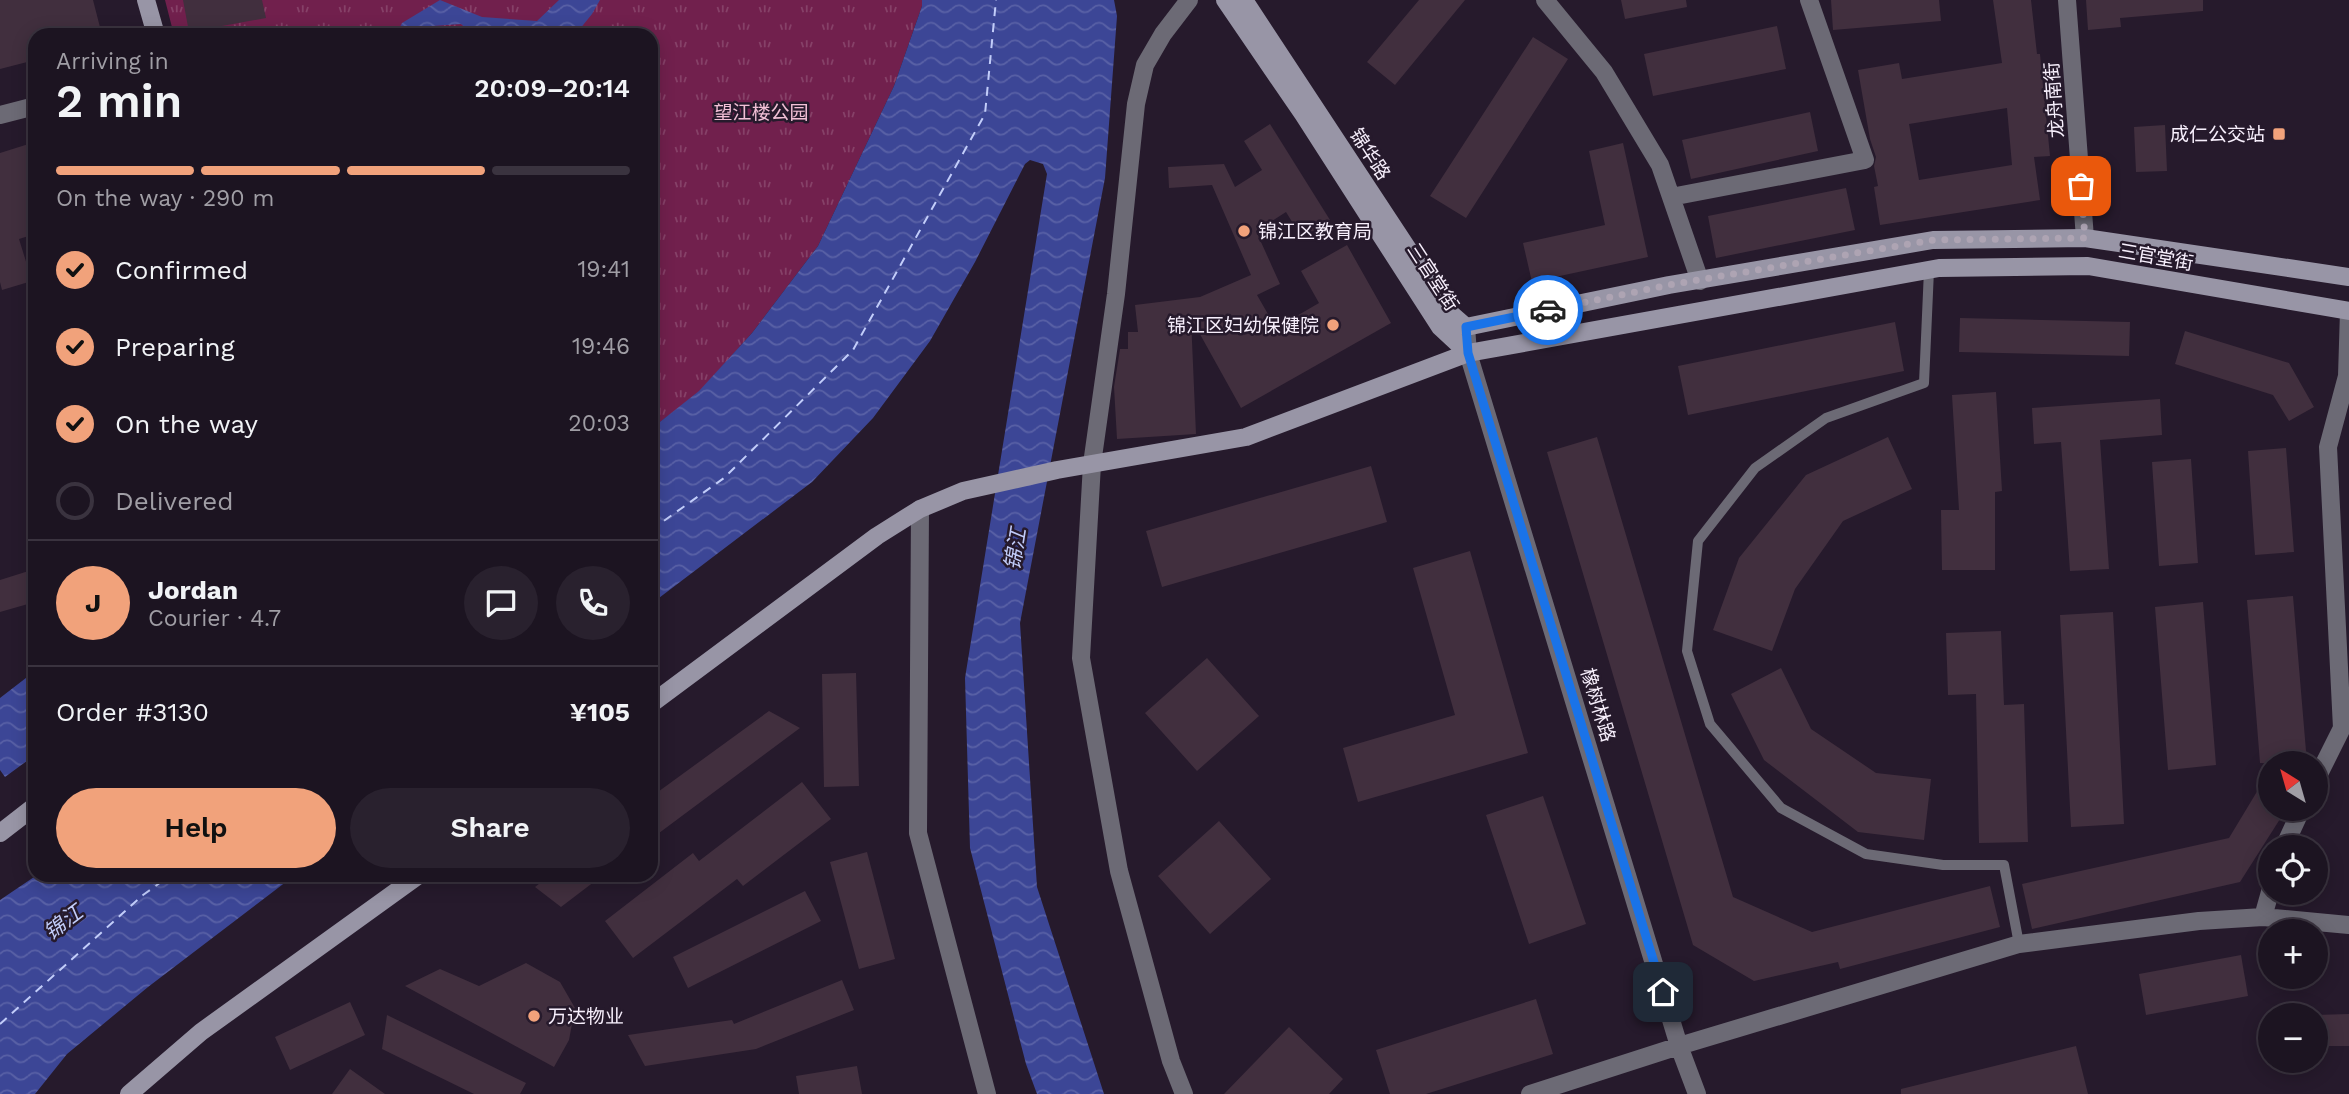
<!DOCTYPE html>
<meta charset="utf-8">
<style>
body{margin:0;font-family:"Work Sans","Noto Sans SC",sans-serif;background:#29212e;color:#f1f3f6;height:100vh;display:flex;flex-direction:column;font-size:26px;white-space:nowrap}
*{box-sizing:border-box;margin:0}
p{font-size:23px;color:#a09ea5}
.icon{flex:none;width:38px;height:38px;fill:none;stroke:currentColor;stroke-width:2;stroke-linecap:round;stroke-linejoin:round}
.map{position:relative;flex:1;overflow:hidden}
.panel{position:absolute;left:28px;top:28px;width:630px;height:854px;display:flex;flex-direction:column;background:#1c1421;border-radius:21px;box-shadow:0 4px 18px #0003,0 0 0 2px #3a333f}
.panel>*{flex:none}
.needle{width:46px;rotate:323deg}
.tools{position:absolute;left:2258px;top:751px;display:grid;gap:14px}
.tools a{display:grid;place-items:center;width:70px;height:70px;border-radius:50%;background:#1c1421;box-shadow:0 4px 18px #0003,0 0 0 2px #3a333f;font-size:35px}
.pin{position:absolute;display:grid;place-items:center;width:60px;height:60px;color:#fff;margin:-30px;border-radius:14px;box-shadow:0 4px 10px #0006}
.courier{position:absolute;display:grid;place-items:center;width:70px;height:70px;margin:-35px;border:5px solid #1a73e8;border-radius:50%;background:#fff;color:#222;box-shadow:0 2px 9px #0007}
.head em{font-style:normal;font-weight:600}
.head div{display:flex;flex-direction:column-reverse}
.head{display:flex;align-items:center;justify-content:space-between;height:119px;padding:0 28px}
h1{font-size:46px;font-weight:600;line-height:52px}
.bar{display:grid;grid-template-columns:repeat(4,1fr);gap:10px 7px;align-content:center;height:84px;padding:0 28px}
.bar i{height:9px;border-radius:5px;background:#3a333f}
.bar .current{background:#f1a27b}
.bar p{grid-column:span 4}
.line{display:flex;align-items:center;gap:18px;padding:0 28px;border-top:2px solid #3a333f}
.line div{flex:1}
.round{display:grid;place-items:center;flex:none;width:74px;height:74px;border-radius:37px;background:#29212e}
ol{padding:0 28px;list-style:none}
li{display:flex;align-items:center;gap:21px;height:77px}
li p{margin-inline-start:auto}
li .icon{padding:7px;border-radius:50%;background:#f1a27b;color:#111;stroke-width:4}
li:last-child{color:#a09ea5}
li i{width:38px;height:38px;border:4px solid #3a333f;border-radius:50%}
.cta{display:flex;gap:14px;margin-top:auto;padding:14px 28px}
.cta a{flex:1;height:80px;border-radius:42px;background:#f1a27b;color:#111;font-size:28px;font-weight:600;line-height:80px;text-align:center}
.cta a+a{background:#29212e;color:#f1f3f6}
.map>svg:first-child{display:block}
.grass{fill:url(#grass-tufts)}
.water{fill:url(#water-waves)}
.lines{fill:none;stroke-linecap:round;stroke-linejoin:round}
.ferry{stroke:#c2cdfa;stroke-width:2;stroke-dasharray:9 7;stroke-linecap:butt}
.building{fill:#412f3e;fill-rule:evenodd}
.lane{stroke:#6c6a75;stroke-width:10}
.street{stroke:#6c6a75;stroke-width:18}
.secondary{stroke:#9895a6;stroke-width:18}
.done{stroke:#aea4b3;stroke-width:7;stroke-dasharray:0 12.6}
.route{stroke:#1a73e8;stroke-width:9}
.poi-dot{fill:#f1a27b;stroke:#261a2c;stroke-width:2.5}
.labels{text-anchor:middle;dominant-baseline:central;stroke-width:5;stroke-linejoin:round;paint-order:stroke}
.street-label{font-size:19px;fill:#f7effc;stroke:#261a2c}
.park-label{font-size:19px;fill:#f2c0d6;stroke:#261a2c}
.poi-label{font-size:19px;fill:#f7effc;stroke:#261a2c;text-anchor:end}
.water-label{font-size:21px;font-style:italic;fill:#c2cdfa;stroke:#261a2c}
</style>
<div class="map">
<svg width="2349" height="1094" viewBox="0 0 2349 1094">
<defs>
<pattern id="grass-tufts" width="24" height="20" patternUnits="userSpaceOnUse" patternTransform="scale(1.75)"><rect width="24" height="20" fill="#71204d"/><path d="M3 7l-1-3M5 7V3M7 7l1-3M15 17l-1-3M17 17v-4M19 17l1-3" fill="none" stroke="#864168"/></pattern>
<pattern id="water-waves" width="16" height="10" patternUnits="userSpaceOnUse" patternTransform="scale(1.75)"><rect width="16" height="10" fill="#3c4696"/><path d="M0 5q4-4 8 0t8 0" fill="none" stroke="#5961a6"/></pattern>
</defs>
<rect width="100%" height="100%" fill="#261a2c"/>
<!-- grass -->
<path class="grass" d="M 165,0 L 922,0 L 922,6 L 894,86 L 818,246 L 752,333 L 699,392 L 651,429 L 651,35 L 174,35 Z"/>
<!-- water -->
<path class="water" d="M 440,0 L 482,17 L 537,21 L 559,0 L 600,0 L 592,14 L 575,35 L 474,35 L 461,24 L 433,26 L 426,35 L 396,35 L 402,23 Z
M 922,0 L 1114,0 L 1117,16 L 1105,178 L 1020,623 L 1037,887 L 1104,1094 L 1037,1094 L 1026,1064 L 970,848 L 965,678 L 1047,174 L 1043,164 L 1030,160 L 1025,164 L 975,262 L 930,341 L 873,418 L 812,482 L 651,604 L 651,429 L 699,391 L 752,333 L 818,246 L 894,86 L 922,6 Z
M 35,671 L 35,755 L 5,777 L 0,770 L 0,698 Z
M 37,875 L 295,875 L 148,987 L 67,1054 L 35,1094 L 0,1094 L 0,900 Z"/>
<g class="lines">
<!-- ferry -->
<path class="ferry" d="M 651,530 L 724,478 L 853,350 L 985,114 L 996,0
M 0,1024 L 143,895 L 171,875"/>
</g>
<!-- building -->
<path class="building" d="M 0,0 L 93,0 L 102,35 L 35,35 L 35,60 L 0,69 Z
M 183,0 L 262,0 L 266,18 L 189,32 Z
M 1419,0 L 1465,0 L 1395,85 L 1367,62 Z
M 1621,0 L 1686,0 L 1687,7 L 1625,19 Z
M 1831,0 L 1939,0 L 1941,21 L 1833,30 Z
M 1993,0 L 2031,0 L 2037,54 L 2040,54 L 2050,156 L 2034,157 L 2040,200 L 1880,225 L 1874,187 L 1878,186 L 1874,166 L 1876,157 L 1870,139 L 1858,70 L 1899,63 L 1902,79 L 2002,63 ZM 2007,108 L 2012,165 L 1919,180 L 1909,124 Z
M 2086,0 L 2203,0 L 2203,11 L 2120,18 L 2121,27 L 2088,30 Z
M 1777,26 L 1786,69 L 1653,96 L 1644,54 Z
M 1533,37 L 1568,59 L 1466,218 L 1430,196 Z
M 1810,112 L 1818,151 L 1691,179 L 1682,140 Z
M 1270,124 L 1330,220 L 1302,238 L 1286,212 L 1256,231 L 1280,284 L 1257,295 L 1276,328 L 1319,303 L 1301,271 L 1347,245 L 1391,323 L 1241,408 L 1191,318 L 1196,434 L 1117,439 L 1114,387 L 1120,349 L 1128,349 L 1128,332 L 1138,332 L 1135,305 L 1200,297 L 1251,275 L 1212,185 L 1169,188 L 1168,167 L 1224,164 L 1235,187 L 1262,170 L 1244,141 Z
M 2165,125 L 2167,171 L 2136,172 L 2134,127 Z
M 35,142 L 35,234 L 19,239 L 32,281 L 2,290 L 0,282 L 0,153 Z
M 1623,143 L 1648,257 L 1532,282 L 1523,243 L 1605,225 L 1589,151 Z
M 1846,188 L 1855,230 L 1716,258 L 1708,216 Z
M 1960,318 L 2130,322 L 2129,356 L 1959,352 Z
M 1895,322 L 1904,371 L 1688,415 L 1678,366 Z
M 2185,331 L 2289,363 L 2314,407 L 2289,421 L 2273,395 L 2175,364 Z
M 1996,392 L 2002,491 L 1995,492 L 1995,570 L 1942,570 L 1941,510 L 1959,510 L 1952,395 Z
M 2160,399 L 2162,435 L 2100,440 L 2109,569 L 2070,571 L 2061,442 L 2034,444 L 2032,408 Z
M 1597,437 L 1733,897 L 1812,932 L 1990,886 L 2000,927 L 1840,969 L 1838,962 L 1754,981 L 1693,945 L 1547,452 Z
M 1888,437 L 1912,489 L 1843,521 L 1795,589 L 1772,651 L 1713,630 L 1739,558 L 1806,475 Z
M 2286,448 L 2294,552 L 2255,555 L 2248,451 Z
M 2191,459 L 2198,563 L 2159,566 L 2152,462 Z
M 1371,466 L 1387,522 L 1162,587 L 1146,531 Z
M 1470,551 L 1528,753 L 1358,802 L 1343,748 L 1455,715 L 1413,568 Z
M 35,569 L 35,602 L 0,612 L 0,580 Z
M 2293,596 L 2307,763 L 2260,763 L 2247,600 Z
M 2203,602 L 2216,765 L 2168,770 L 2155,607 Z
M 2113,612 L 2124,824 L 2071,827 L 2060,615 Z
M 2001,631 L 2004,705 L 2024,704 L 2028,842 L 1979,843 L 1976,694 L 1948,695 L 1946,633 Z
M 1207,658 L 1259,716 L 1197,771 L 1145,713 Z
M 1781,668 L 1811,729 L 1876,773 L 1931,779 L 1924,840 L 1858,832 L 1764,760 L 1731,694 Z
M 856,673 L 859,786 L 824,787 L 822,674 Z
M 769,711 L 800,728 L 651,839 L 651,797 Z
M 2270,770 L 2270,808 L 2287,808 L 2240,882 L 2032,929 L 2022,884 L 2229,838 Z
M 802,782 L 831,819 L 743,886 L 737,879 L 633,958 L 605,921 L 693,853 L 699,861 Z
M 1543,796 L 1586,924 L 1529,944 L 1486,815 Z
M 1219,821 L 1271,879 L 1210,934 L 1158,876 Z
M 867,852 L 895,959 L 859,969 L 830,862 Z
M 550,875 L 603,875 L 561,907 L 535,887 Z
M 805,891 L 821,921 L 688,988 L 673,957 Z
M 2241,955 L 2248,996 L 2146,1015 L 2139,974 Z
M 526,963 L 560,982 L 575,1008 L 569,1040 L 554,1067 L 405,986 L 440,969 L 479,986 Z
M 842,980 L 854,1010 L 756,1049 L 645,1066 L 628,1035 L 732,1020 L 734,1024 Z
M 1536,999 L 1553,1054 L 1426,1094 L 1390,1094 L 1376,1050 Z
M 350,1002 L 365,1035 L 290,1070 L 275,1037 Z
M 2349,1014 L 2349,1046 L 2315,1046 L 2315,1015 Z
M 387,1015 L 526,1083 L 520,1094 L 474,1094 L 382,1049 Z
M 1289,1027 L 1343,1079 L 1329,1094 L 1224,1094 Z
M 2076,1046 L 2088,1094 L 1901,1094 L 1901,1089 Z
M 857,1066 L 862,1094 L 799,1094 L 796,1076 Z
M 350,1069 L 385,1094 L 332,1094 Z"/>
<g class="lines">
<!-- lane -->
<path class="lane" d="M 1929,270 L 1924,383 L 1826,418 L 1755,468 L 1698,541 L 1687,651 L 1710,724 L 1781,808 L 1866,854 L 1943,865 L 2004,865 L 2019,944"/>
<!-- street -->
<path class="street" d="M 1545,0 L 1604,72 L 1660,165 L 1700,281
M 2067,0 L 2085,238
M 0,115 L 35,106
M 1671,197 L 1865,160 L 1809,0
M 1466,327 L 1468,353 L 1679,1046 L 1697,1094
M 920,509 L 918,833 L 987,1094
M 2315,782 L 2342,728 L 2328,447 L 2347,376 L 2349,311
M 2284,847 L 2302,808
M 2263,917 L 2270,892
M 1184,1094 L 1171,1061 L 1119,871 L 1081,658 L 1092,464 L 1116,294 L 1136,104 L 1145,65 L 1163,34 L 1189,0
M 1530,1094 L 1679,1046 L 2019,944 L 2199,921 L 2263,917 L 2349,925"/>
<!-- secondary -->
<path class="secondary" d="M 146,0 L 156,35
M 1225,0 L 1303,114 L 1440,327 L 1468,353 L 1939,268 L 2088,266 L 2349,311
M 1244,0 L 1450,313 L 1466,327 L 1669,285 L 1933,240 L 2085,238 L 2349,277
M 651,704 L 877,536 L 920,509 L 963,491 L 1057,470 L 1246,437 L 1468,353
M 0,833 L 35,806
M 129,1094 L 201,1032 L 419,875"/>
</g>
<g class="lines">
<!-- done -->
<path class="done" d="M 1548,310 L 1669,285 L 1933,240 L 2085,238 L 2081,186"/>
<!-- route -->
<path class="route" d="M 1548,310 L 1466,327 L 1468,353 L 1663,992"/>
</g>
<!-- markers -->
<g class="poi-dot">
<rect x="2272" y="127" width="14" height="14" rx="3.5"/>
<circle cx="1244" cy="231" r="7"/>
<circle cx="1333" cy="325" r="7"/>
<circle cx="534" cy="1016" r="7"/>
</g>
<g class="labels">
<!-- street labels -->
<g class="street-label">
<text transform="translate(2054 100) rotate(-94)">龙舟南街</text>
<text transform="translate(1370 154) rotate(57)">锦华路</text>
<text transform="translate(2156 257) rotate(10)">三官堂街</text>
<text transform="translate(1433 277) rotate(57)">三官堂街</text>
<text transform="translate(1598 705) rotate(73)">橡树林路</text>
</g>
<!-- park labels -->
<g class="park-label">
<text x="761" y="112">望江楼公园</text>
</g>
<!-- poi labels -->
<g class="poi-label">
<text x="2265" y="134">成仁公交站</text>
<text x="1258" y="231" text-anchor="start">锦江区教育局</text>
<text x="1319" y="325">锦江区妇幼保健院</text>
<text x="548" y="1016" text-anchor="start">万达物业</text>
</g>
<!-- water labels -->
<g class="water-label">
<text transform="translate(1015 549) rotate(-81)">锦江</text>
<text transform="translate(63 922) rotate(-37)">锦江</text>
</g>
</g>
</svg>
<div class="tools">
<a><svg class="needle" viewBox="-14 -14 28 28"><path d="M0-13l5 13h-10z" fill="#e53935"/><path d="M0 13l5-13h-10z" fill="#a09ea5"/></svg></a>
<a><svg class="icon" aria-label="locate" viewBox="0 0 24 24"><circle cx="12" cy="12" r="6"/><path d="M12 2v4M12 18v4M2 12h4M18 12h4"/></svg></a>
<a>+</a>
<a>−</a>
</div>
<div class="pin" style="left:2081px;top:186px;background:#ea580c"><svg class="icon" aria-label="bag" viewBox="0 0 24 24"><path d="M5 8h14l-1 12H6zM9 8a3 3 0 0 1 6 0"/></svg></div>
<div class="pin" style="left:1663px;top:992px;background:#1f2937"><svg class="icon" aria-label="home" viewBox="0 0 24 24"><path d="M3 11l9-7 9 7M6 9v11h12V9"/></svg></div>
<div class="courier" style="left:1548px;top:310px"><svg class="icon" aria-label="car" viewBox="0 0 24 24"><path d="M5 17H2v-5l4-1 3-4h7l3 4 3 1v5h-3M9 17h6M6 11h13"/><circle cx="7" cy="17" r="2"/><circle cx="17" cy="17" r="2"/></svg></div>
<section class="panel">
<div class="head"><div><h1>2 min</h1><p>Arriving in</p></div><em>20:09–20:14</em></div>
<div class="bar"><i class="current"></i><i class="current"></i><i class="current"></i><i></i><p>On the way · 290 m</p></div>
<ol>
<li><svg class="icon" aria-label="check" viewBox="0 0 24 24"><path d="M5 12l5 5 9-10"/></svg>Confirmed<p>19:41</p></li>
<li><svg class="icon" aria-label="check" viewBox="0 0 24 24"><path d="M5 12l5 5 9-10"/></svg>Preparing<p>19:46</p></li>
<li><svg class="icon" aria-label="check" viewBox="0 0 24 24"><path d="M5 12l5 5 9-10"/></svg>On the way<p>20:03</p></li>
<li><i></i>Delivered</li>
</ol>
<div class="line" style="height:126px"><b class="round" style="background:#f1a27b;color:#111">J</b><div><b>Jordan</b><p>Courier · 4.7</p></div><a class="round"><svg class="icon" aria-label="chat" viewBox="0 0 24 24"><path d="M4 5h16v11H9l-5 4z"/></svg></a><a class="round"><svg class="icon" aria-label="phone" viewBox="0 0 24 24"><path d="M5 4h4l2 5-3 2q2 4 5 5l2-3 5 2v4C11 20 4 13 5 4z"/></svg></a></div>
<div class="line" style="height:91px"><div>Order #3130</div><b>¥105</b></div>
<div class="cta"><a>Help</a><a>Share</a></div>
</section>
</div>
